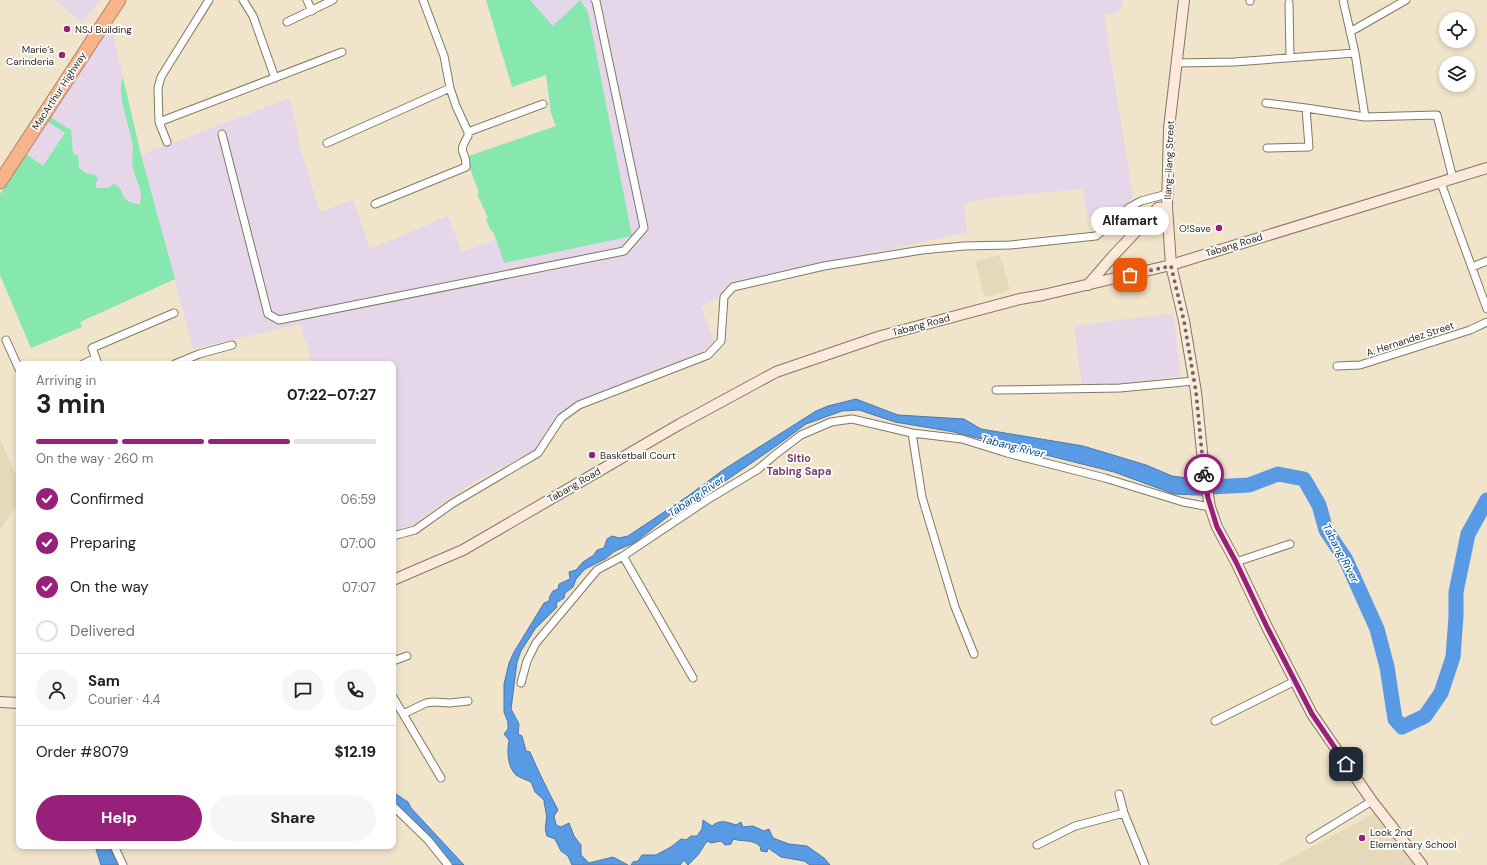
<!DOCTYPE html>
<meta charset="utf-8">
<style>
body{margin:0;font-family:"DM Sans",sans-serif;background:#f6f6f6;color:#202124;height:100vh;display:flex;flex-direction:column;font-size:15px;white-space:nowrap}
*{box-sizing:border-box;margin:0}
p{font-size:13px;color:#757577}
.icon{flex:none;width:22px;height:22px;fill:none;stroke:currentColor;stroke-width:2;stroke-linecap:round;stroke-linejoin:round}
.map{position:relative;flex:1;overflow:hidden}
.drawer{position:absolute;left:16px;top:361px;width:380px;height:488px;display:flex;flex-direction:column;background:#fff;border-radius:8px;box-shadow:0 2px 6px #0003}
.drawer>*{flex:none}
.controls{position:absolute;left:1439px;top:12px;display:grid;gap:8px}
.controls a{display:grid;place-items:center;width:36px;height:36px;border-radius:50%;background:#fff;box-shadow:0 2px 6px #0003;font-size:20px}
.pin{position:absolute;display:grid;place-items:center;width:34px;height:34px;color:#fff;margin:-17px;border-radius:8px;box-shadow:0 2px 6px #0006}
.courier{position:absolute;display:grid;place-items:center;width:40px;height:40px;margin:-20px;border:3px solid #97207a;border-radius:50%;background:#fff;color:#222;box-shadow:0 1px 5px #0007}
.bubble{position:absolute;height:28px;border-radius:14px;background:#fff;box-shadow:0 2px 6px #0003;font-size:13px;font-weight:700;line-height:28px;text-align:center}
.overview em{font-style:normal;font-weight:700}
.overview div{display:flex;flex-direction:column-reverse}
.overview{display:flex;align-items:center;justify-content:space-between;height:68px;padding:0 20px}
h1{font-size:26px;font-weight:700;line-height:30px}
.bar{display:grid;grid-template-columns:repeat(4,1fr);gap:6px 4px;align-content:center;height:48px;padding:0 20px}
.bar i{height:5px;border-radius:3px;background:#e0e0e0}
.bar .on{background:#97207a}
.bar p{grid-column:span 4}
.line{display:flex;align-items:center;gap:10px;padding:0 20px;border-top:1px solid #e0e0e0}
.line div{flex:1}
.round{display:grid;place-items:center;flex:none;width:42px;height:42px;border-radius:21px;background:#f6f6f6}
ol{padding:0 20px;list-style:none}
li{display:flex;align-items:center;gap:12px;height:44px}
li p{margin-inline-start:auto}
li .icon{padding:4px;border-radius:50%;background:#97207a;color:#fff;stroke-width:4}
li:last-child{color:#757577}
li i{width:22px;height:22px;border:2px solid #e0e0e0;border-radius:50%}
.primary-button{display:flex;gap:8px;margin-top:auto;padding:8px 20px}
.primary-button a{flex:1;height:46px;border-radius:24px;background:#97207a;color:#fff;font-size:16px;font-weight:700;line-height:46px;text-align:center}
.primary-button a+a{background:#f6f6f6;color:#202124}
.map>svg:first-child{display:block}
.built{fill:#e6d9b9}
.industrial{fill:#e5d6e9}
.green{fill:#86e7af}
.water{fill:#599ae4;stroke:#4c78a9}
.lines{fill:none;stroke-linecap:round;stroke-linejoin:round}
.river{stroke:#599ae4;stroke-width:15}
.street-casing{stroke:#827961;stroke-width:9}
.secondary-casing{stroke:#827961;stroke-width:12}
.highway-casing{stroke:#b08465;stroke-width:15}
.street{stroke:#fff;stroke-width:7}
.secondary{stroke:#fde8dc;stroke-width:10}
.highway{stroke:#f7b48a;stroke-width:13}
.done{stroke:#716b5c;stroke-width:4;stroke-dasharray:0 7.2}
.route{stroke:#97207a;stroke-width:5}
.poi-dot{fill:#97207a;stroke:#fff;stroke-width:1.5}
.labels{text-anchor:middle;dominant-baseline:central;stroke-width:3.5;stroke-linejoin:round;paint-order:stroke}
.poi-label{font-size:10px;fill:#2d2a20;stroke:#fff;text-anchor:start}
.street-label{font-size:10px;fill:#2d2a20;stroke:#fff}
.water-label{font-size:11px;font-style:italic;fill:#004a8d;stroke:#fff}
.neighbourhood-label{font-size:11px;font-weight:bold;fill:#7a3e67;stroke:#fff}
</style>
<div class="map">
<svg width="1487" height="865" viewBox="0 0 1487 865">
<rect width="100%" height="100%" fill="#f0e5cb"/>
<!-- built -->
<path class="built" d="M 1000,255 L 1010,290 L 985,297 L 975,262 Z
M 0,439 L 19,482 L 19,503 L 0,530 Z
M 1377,812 L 1415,864 L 1413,865 L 1280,865 L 1279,864 Z"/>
<!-- industrial -->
<path class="industrial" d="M 55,0 L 100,0 L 82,23 Z
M 486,0 L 1122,0 L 1123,4 L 1117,13 L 1104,15 L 1133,198 L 1121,210 L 1107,215 L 1088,218 L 1082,189 L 999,197 L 964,203 L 967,232 L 731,285 L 724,288 L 718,298 L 701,307 L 714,341 L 705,350 L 631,384 L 584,398 L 574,403 L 559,415 L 536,449 L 466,487 L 412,525 L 393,531 L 393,364 L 312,364 L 300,324 L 193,349 L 175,279 L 80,322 L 82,327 L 31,348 L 0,275 L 0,194 L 108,27 L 112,29 L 141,155 L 290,98 L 301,151 L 320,212 L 353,200 L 370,249 L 448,216 L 462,252 L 496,239 L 486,219 L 488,218 L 477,194 L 479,193 L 466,157 L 556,126 L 551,113 L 546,75 L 512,87 Z
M 1173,313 L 1181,376 L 1082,389 L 1074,326 Z"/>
<!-- green -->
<path class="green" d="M 486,0 L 530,0 L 553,26 L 580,0 L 588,12 L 632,236 L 504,263 L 494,233 L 490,229 L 486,219 L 488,218 L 477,194 L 479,193 L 466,157 L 556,126 L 551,113 L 546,75 L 512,87 Z
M 123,78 L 141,155 L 175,279 L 80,322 L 82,327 L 31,348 L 0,275 L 0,194 L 26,154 L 43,166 L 65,133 L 47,121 L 50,117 L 71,130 L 73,154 L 78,155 L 79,168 L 86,173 L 95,175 L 98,179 L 95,184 L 97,188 L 108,188 L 114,184 L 120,188 C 123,199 129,204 140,204 C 144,190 136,182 133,169 C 131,160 134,150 132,141 C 129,125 116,93 123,78 Z"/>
<!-- water -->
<path class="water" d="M 856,399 L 898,415 L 964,419 L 981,429 L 1083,446 L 1146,465 L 1172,476 L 1201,480 L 1202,495 L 1174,494 L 1114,472 L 954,432 L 895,422 L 859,410 L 842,411 L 806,424 L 779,444 L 689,506 L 675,511 L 634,543 L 615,551 L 605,559 L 585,569 L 576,579 L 573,587 L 565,593 L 564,598 L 556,603 L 557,607 L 535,629 L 521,651 L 517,662 L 511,709 L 519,724 L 518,734 L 522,736 L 526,751 L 530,752 C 538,771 548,791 558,810 L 554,816 L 556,825 L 561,827 L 569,823 L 574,836 L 581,845 L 581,855 L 589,863 L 613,857 L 628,865 L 572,865 L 568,856 L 561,851 L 555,839 L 547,836 C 543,825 548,822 546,813 C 546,809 544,806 544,800 L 535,792 L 531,782 C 527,780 520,778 516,775 C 507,766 507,751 509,740 L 504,734 L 508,729 L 508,722 L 504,712 L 504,684 L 509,663 L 514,652 L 544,603 L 549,601 L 550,596 L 553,591 L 558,589 L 559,584 L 570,579 L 569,572 L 576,570 L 583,562 L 594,555 L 597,550 L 604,548 L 607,539 L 612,536 L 619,538 L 628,536 L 688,496 L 723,470 L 816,411 L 828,406 Z
M 393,792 L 408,802 L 411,808 L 464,865 L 450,865 L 393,804 Z
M 703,820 L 712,826 C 720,819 727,822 736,825 L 741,822 L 743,827 L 753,826 L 764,831 L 769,829 L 773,838 L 789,844 L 807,846 L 824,858 L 830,865 L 810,865 L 804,861 L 781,857 L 768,848 L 767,852 L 761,851 L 760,846 C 752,839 743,842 733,839 L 731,844 L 725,845 L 721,841 L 711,843 L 707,841 L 698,855 L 688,865 L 684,860 L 680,865 L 631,865 L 633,862 L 638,861 L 642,855 L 656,855 L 671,847 L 681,839 L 686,840 L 691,836 L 697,836 L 702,829 Z
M 95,846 L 109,846 L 118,865 L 101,865 Z"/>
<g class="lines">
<!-- river -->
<path class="river" d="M 1192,488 L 1249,485 L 1278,474 L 1304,479 L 1319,505 L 1326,530 L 1346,560 L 1377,629 L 1387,667 L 1395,719 L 1402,727 L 1425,716 L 1441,693 L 1453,657 L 1456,616 L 1456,592 L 1468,534 L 1487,500"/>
<defs>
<path id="street" d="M 243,0 L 253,16 L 275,78
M 307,0 L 312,11
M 1250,0 L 1250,1
M 1343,0 L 1355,53 L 1365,117
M 1289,3 L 1290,57
M 287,22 L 333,0
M 1350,32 L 1406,0
M 1177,63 L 1234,62 L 1355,53
M 1266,103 L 1306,108
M 159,122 L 342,52
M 468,132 L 543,104
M 222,134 L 268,314 L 279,320 L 624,251 L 644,228 L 596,1 L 595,0
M 167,142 L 159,122 L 158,88 L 161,77 L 169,64 L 209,0
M 327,143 L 450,88
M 1267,148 L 1309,147 L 1306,108 L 1365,117 L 1437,115 L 1453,179
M 1441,183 L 1487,309
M 375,204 L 466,167 C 467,149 456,156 468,136 L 468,132 L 456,106 L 450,88 L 444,56 L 423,0
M 1472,267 L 1487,261
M 6,340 L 19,369
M 83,364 L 96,358
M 98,364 L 92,348 L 174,313
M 175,364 L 199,354 L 232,345
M 1337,366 L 1360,365 L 1470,330 L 1487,322
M 996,390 L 1120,388 L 1194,381
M 912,433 L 922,497 L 955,607 L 974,654
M 393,536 L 415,530 L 453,503 L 538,453 L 561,418 L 579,405 L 708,355 L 721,341 L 724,297 L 733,287 L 824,266 L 922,250 L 964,246 L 1010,245 L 1096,236 L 1130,207 L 1141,201 L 1167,194
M 623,556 L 693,678
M 1236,562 L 1290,544
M 393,661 L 407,656
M 521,683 L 527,661 L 536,643 L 597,570 L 623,556 L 707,500 L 757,470 L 776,454 L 801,435 L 831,422 L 852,419 L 912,433 L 962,439 L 1007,453 L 1105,478 L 1183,502 L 1210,507
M 393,697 L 441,778
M 403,714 L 426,703 L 433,702 L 450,703 L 468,701
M 1215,721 L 1295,681
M 1119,794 L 1124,813 L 1145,865
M 393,806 L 428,840 L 448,865
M 1310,839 L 1372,801
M 1037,845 L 1075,826 L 1124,813
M 114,846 L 123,865"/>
<path id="secondary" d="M 1184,0 L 1169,128 L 1167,207 L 1171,265 L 1184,321 L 1196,392 L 1204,472 L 1210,507 L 1217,527 L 1236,562 L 1267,627 L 1312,714 L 1372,801 L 1422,865
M 1088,285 L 1113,256 L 1158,208 L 1167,207
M 393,580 L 463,550 L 680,424 L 776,372 L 881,336 L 1020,299 L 1043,295 L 1171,265 L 1487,168
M 0,702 L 19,703"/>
<path id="highway" d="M 0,182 L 119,0"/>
</defs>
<!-- street casing -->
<use href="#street" class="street-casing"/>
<!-- secondary casing -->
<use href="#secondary" class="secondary-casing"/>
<!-- highway casing -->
<use href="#highway" class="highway-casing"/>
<!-- street -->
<use href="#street" class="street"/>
<!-- secondary -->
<use href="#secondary" class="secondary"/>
<!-- highway -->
<use href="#highway" class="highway"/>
</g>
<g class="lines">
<!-- done -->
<path class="done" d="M 1130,275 L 1171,266 L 1184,321 L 1196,392 L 1204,474"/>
<!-- route -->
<path class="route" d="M 1204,474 L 1208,498 L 1217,527 L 1236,562 L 1267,627 L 1312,714 L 1346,764"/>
</g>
<!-- markers -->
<g class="poi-dot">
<circle cx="67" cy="29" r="4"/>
<circle cx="62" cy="55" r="4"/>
<circle cx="1219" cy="228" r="4"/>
<circle cx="592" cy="455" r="4"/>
<circle cx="1362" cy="838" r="4"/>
</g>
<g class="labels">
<!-- poi labels -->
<g class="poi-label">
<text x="75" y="29">NSJ Building</text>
<text x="54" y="49" text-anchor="end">Marie’s<tspan x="54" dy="12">Carinderia</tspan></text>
<text x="1211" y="228" text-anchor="end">O!Save</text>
<text x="600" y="455">Basketball Court</text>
<text x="1370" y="832">Look 2nd<tspan x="1370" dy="12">Elementary School</tspan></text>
</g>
<!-- street labels -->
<g class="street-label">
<text transform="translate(59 91) rotate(-57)">MacArthur Highway</text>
<text transform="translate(1169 160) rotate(-88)">Ilang-ilang Street</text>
<text transform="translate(1234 245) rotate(-17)">Tabang Road</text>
<text transform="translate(921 325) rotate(-15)">Tabang Road</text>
<text transform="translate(1410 339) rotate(-18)">A. Hernandez Street</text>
<text transform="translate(574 485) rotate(-30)">Tabang Road</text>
</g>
<!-- water labels -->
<g class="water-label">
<text transform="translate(1013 446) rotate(14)">Tabang River</text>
<text transform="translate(696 496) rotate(-34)">Tabang River</text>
<text transform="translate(1341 553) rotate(62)">Tabang River</text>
</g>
<!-- neighbourhood labels -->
<g class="neighbourhood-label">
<text x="799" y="458">Sitio<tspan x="799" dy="13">Tabing Sapa</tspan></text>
</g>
</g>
</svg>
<div class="controls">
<a><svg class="icon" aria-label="locate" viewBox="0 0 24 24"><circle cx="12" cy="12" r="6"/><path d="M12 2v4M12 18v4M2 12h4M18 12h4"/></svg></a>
<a><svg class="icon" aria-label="layers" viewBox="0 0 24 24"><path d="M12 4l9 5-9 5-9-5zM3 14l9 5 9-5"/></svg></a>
</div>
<div class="pin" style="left:1130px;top:275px;background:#ea580c"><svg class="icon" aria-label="bag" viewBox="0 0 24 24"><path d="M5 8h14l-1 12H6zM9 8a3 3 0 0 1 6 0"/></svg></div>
<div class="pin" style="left:1346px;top:764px;background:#1f2937"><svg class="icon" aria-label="home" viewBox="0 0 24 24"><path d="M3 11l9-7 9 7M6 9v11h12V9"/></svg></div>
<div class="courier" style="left:1204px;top:474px"><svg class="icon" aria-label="bike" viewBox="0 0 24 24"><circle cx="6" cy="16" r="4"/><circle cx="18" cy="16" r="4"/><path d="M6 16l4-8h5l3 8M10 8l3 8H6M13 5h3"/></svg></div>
<div class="bubble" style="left:1091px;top:207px;width:78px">Alfamart</div>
<section class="drawer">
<div class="overview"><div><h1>3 min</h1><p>Arriving in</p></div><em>07:22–07:27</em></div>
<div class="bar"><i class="on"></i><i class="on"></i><i class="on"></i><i></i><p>On the way · 260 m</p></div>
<ol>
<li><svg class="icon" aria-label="check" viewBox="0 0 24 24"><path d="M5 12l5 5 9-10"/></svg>Confirmed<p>06:59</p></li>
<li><svg class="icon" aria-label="check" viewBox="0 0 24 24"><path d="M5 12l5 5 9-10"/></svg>Preparing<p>07:00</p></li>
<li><svg class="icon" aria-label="check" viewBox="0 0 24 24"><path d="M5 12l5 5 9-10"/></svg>On the way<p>07:07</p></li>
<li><i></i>Delivered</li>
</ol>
<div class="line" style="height:72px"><a class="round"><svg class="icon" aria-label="person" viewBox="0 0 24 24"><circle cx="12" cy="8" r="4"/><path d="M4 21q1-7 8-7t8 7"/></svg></a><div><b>Sam</b><p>Courier · 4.4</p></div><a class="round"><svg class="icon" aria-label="chat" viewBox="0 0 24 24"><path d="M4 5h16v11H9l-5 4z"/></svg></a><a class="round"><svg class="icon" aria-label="phone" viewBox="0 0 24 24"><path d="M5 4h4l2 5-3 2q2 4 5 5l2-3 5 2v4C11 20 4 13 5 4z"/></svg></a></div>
<div class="line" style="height:52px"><div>Order #8079</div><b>$12.19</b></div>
<div class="primary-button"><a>Help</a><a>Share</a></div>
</section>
</div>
